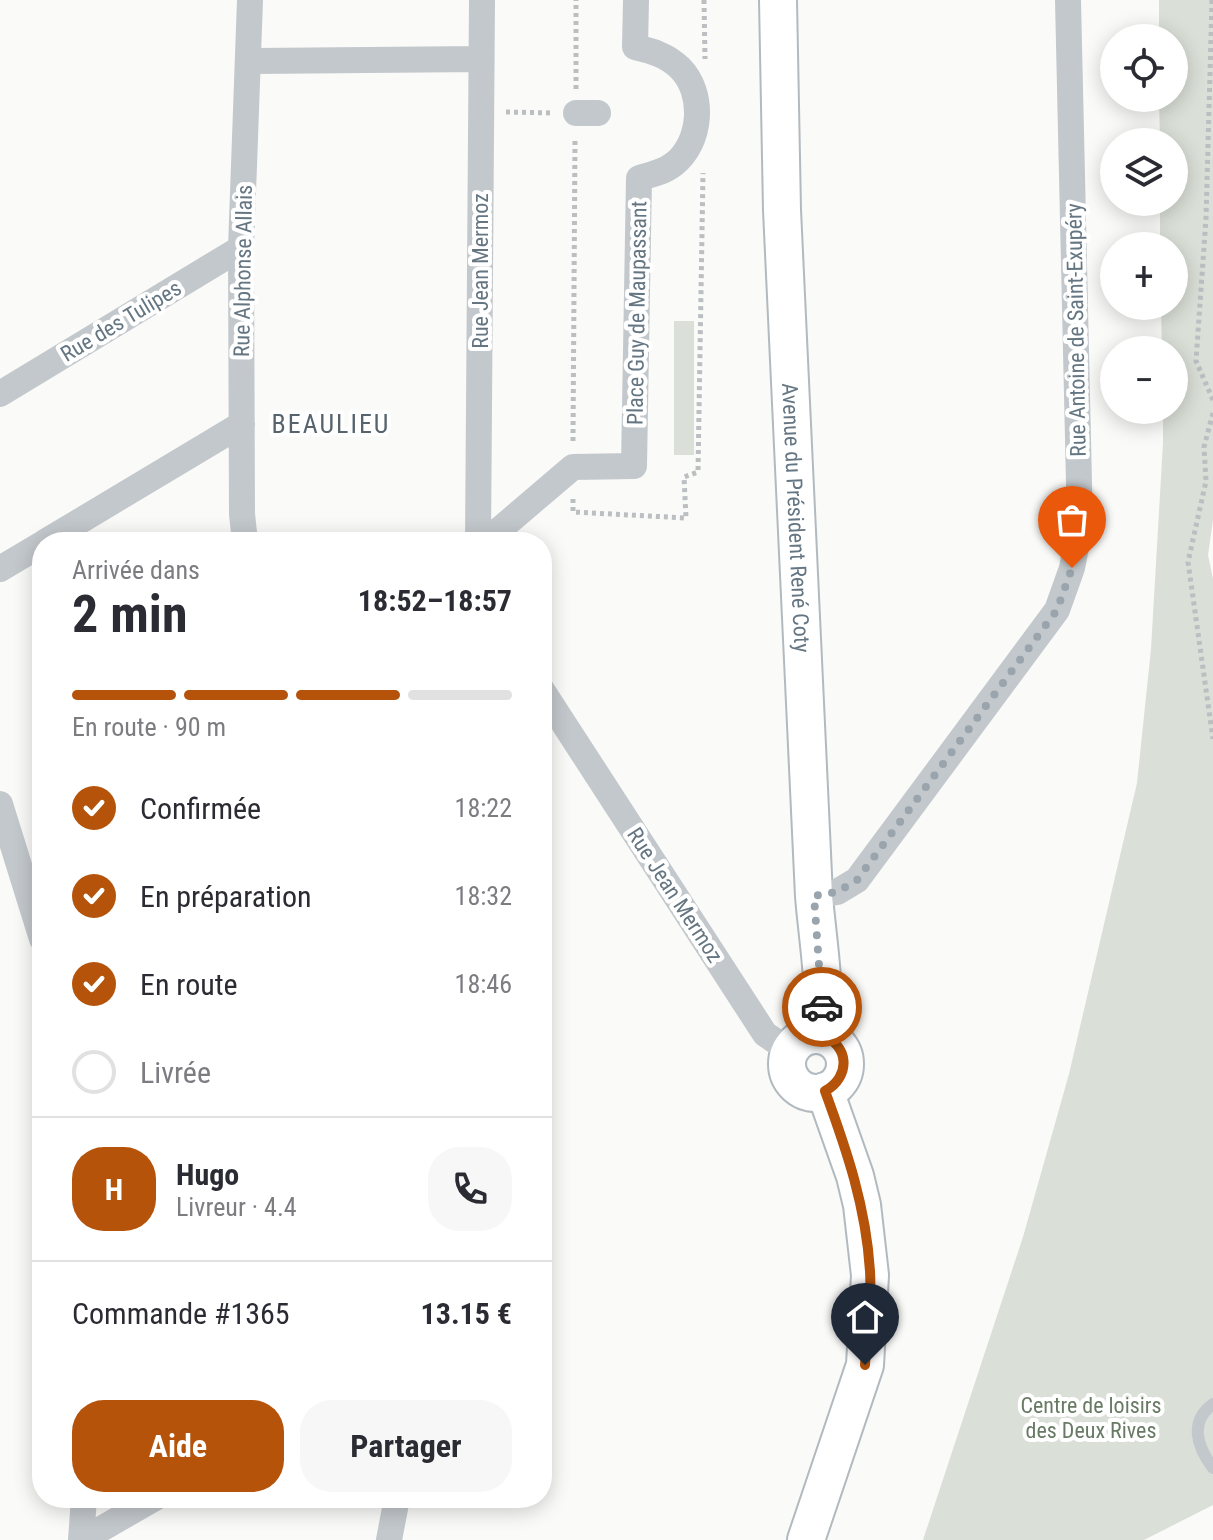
<!DOCTYPE html>
<html lang="fr">
<meta charset="utf-8">
<style>
body{margin:0;font-family:"Roboto Condensed",sans-serif;background:#f7f7f7;color:#2b2b33;height:100vh;display:flex;flex-direction:column;font-size:30px;white-space:nowrap}
*{box-sizing:border-box;margin:0}
p{font-size:26px;color:#7c7c81}
.icon{flex:none;width:44px;height:44px;fill:none;stroke:currentColor;stroke-width:2;stroke-linecap:round;stroke-linejoin:round}
.map{position:relative;flex:1;overflow:hidden}
.panel{position:absolute;left:32px;top:532px;width:520px;height:976px;display:flex;flex-direction:column;background:#fff;border-radius:32px;box-shadow:0 4px 20px #0003}
.panel>*{flex:none}
.tools{position:absolute;left:1100px;top:24px;display:grid;gap:16px}
.tools a{display:grid;place-items:center;width:88px;height:88px;border-radius:50%;background:#fff;box-shadow:0 4px 20px #0003;font-size:40px}
.pin{position:absolute;display:grid;place-items:center;width:68px;height:68px;color:#fff;margin:-82px -34px;border-radius:50% 50% 50% 0;rotate:-45deg;box-shadow:0 0 8px #0007}
.pin .icon{rotate:45deg}
.courier{position:absolute;display:grid;place-items:center;width:80px;height:80px;margin:-40px;border:6px solid #b45309;border-radius:50%;background:#fff;color:#222;box-shadow:0 2px 10px #0007}
.headline em{font-style:normal;font-weight:700}
.headline div{display:flex;flex-direction:column-reverse}
.headline{display:flex;align-items:center;justify-content:space-between;height:136px;padding:0 40px}
h1{font-size:52px;font-weight:700;line-height:60px}
.bar{display:grid;grid-template-columns:repeat(4,1fr);gap:12px 8px;align-content:center;height:96px;padding:0 40px}
.bar i{height:10px;border-radius:6px;background:#e1e1e2}
.bar .selected{background:#b45309}
.bar p{grid-column:span 4}
.line{display:flex;align-items:center;gap:20px;padding:0 40px;border-top:2px solid #e1e1e2}
.line div{flex:1}
.round{display:grid;place-items:center;flex:none;width:84px;height:84px;border-radius:32px;background:#f7f7f7}
ol{padding:0 40px;list-style:none}
li{display:flex;align-items:center;gap:24px;height:88px}
li p{margin-inline-start:auto}
li .icon{padding:8px;border-radius:50%;background:#b45309;color:#fff;stroke-width:4}
li:last-child{color:#7c7c81}
li i{width:44px;height:44px;border:4px solid #e1e1e2;border-radius:50%}
.primary-button{display:flex;gap:16px;margin-top:auto;padding:16px 40px}
.primary-button a{flex:1;height:92px;border-radius:32px;background:#b45309;color:#fff;font-size:32px;font-weight:700;line-height:92px;text-align:center}
.primary-button a+a{background:#f7f7f7;color:#2b2b33}
.map>svg:first-child{display:block}
.green{fill:#dadfd7}
.lines{fill:none;stroke-linecap:round;stroke-linejoin:round}
.secondary-casing{stroke:#b3babf;stroke-width:40}
.path{stroke:#bbbfc2;stroke-width:5;stroke-dasharray:4 4;stroke-linecap:butt}
.lane{stroke:#c3c8cc;stroke-width:12}
.street{stroke:#c3c8cc;stroke-width:26}
.secondary{stroke:#fff;stroke-width:36}
.done{stroke:#99a4ac;stroke-width:8;stroke-dasharray:0 14.4}
.route{stroke:#b45309;stroke-width:10}
.labels{text-anchor:middle;dominant-baseline:central;stroke-width:8;stroke-linejoin:round;paint-order:stroke}
.street-label{font-size:22px;fill:#657683;stroke:#fff}
.park-label{font-size:22px;fill:#687a64;stroke:#fff}
.quarter-label{font-size:26px;letter-spacing:2px;fill:#57646e;stroke:#fff}
</style>
<div class="map">
<svg width="1213" height="1540" viewBox="0 0 1213 1540">
<rect width="100%" height="100%" fill="#fafaf8"/>
<!-- green -->
<path class="green" d="M 1159,0 L 1213,0 L 1213,520 L 1208,555 L 1213,579 L 1213,1505 L 1144,1540 L 923,1540 L 1023,1237 L 1069,1074 L 1137,783 L 1151,649 L 1163,443 L 1163,410 L 1174,410 L 1174,350 L 1162,350 L 1161,306 L 1174,306 L 1174,246 L 1160,246 L 1160,202 L 1174,202 L 1174,142 L 1160,142 L 1159,98 L 1174,98 L 1174,38 L 1159,38 Z
M 674,321 L 694,321 L 694,455 L 674,455 Z"/>
<g class="lines">
<defs>
<g id="secondary">
<path id="s1" d="M 778,0 L 782,210 L 814,896 C 817,936 828,997 820,1035"/>
<circle cx="816" cy="1064" r="29"/>
<path d="M 806,1540 L 865,1365 L 870,1275 L 862,1205 L 855,1176 L 825,1091"/>
</g>
</defs>
<!-- secondary casing -->
<use href="#secondary" class="secondary-casing"/>
<!-- path -->
<path class="path" d="M 704,0 L 705,59
M 1212,0 L 1206,218 L 1196,361 L 1213,400
M 576,89 L 576,0
M 506,112 L 552,113
M 1213,413 L 1204,447 L 1206,481 L 1188,562 L 1213,739
M 573,441 L 575,139
M 573,499 L 573,512 L 686,518 L 684,477 L 698,472 L 703,173"/>
<!-- lane -->
<path class="lane" d="M 1213,1404 C 1188,1422 1198,1448 1213,1468"/>
<!-- street -->
<path class="street" d="M 248,61 L 481,59
M 576,113 L 598,113
M 0,394 L 241,248
M 45,542 L 242,424
M 245,542 L 242,514 L 241,248 L 250,0
M 478,542 L 482,0
M 485,542 L 573,467 L 634,466 L 639,178 C 651,175 664,172 674,164 C 702,142 705,93 680,68 C 667,55 652,51 635,47 L 636,0
M 0,569 L 42,544
M 542,690 L 765,1034 L 790,1051
M 0,804 L 42,939
M 814,896 L 837,892 L 857,880 L 1057,610 L 1072,568 L 1080,527 L 1068,0
M 81,1540 L 84,1498
M 82,1540 L 155,1498
M 389,1540 L 397,1498"/>
<!-- secondary -->
<use href="#secondary" class="secondary"/>
</g>
<g class="lines">
<!-- done -->
<path class="done" d="M 822,1007 L 814,896 L 837,892 L 857,880 L 1057,610 L 1072,568"/>
<!-- route -->
<path class="route" d="M 822,1007 L 820,1035 C 850,1044 851,1077 825,1091 C 847,1151 866,1207 870,1271 C 872,1302 867,1334 865,1365"/>
</g>
<g class="labels">
<!-- street labels -->
<g class="street-label">
<text transform="translate(243 271) rotate(-89)">Rue Alphonse Allais</text>
<text transform="translate(480 271) rotate(-90)">Rue Jean Mermoz</text>
<text transform="translate(637 313) rotate(-89)">Place Guy de Maupassant</text>
<text transform="translate(121 321) rotate(-31)">Rue des Tulipes</text>
<text transform="translate(1076 330) rotate(-91)">Rue Antoine de Saint-Exupéry</text>
<text stroke="none"><textPath href="#s1" startOffset="518">Avenue du Président René Coty</textPath></text>
<text transform="translate(675 895) rotate(57)">Rue Jean Mermoz</text>
</g>
<!-- park labels -->
<g class="park-label">
<text x="1091" y="1405">Centre de loisirs<tspan x="1091" dy="25">des Deux Rives</tspan></text>
</g>
<!-- quarter labels -->
<g class="quarter-label">
<text x="331" y="424">BEAULIEU</text>
</g>
</g>
</svg>
<div class="tools">
<a><svg class="icon" aria-label="locate" viewBox="0 0 24 24"><circle cx="12" cy="12" r="6"/><path d="M12 2v4M12 18v4M2 12h4M18 12h4"/></svg></a>
<a><svg class="icon" aria-label="layers" viewBox="0 0 24 24"><path d="M12 4l9 5-9 5-9-5zM3 14l9 5 9-5"/></svg></a>
<a>+</a>
<a>−</a>
</div>
<div class="pin" style="left:1072px;top:568px;background:#ea580c"><svg class="icon" aria-label="bag" viewBox="0 0 24 24"><path d="M5 8h14l-1 12H6zM9 8a3 3 0 0 1 6 0"/></svg></div>
<div class="pin" style="left:865px;top:1365px;background:#1f2937"><svg class="icon" aria-label="home" viewBox="0 0 24 24"><path d="M3 11l9-7 9 7M6 9v11h12V9"/></svg></div>
<div class="courier" style="left:822px;top:1007px"><svg class="icon" aria-label="car" viewBox="0 0 24 24"><path d="M5 17H2v-5l4-1 3-4h7l3 4 3 1v5h-3M9 17h6M6 11h13"/><circle cx="7" cy="17" r="2"/><circle cx="17" cy="17" r="2"/></svg></div>
<section class="panel">
<div class="headline"><div><h1>2 min</h1><p>Arrivée dans</p></div><em>18:52–18:57</em></div>
<div class="bar"><i class="selected"></i><i class="selected"></i><i class="selected"></i><i></i><p>En route · 90 m</p></div>
<ol>
<li><svg class="icon" aria-label="check" viewBox="0 0 24 24"><path d="M5 12l5 5 9-10"/></svg>Confirmée<p>18:22</p></li>
<li><svg class="icon" aria-label="check" viewBox="0 0 24 24"><path d="M5 12l5 5 9-10"/></svg>En préparation<p>18:32</p></li>
<li><svg class="icon" aria-label="check" viewBox="0 0 24 24"><path d="M5 12l5 5 9-10"/></svg>En route<p>18:46</p></li>
<li><i></i>Livrée</li>
</ol>
<div class="line" style="height:144px"><b class="round" style="background:#b45309;color:#fff">H</b><div><b>Hugo</b><p>Livreur · 4.4</p></div><a class="round"><svg class="icon" aria-label="phone" viewBox="0 0 24 24"><path d="M5 4h4l2 5-3 2q2 4 5 5l2-3 5 2v4C11 20 4 13 5 4z"/></svg></a></div>
<div class="line" style="height:104px"><div>Commande #1365</div><b>13.15 €</b></div>
<div class="primary-button"><a>Aide</a><a>Partager</a></div>
</section>
</div>
